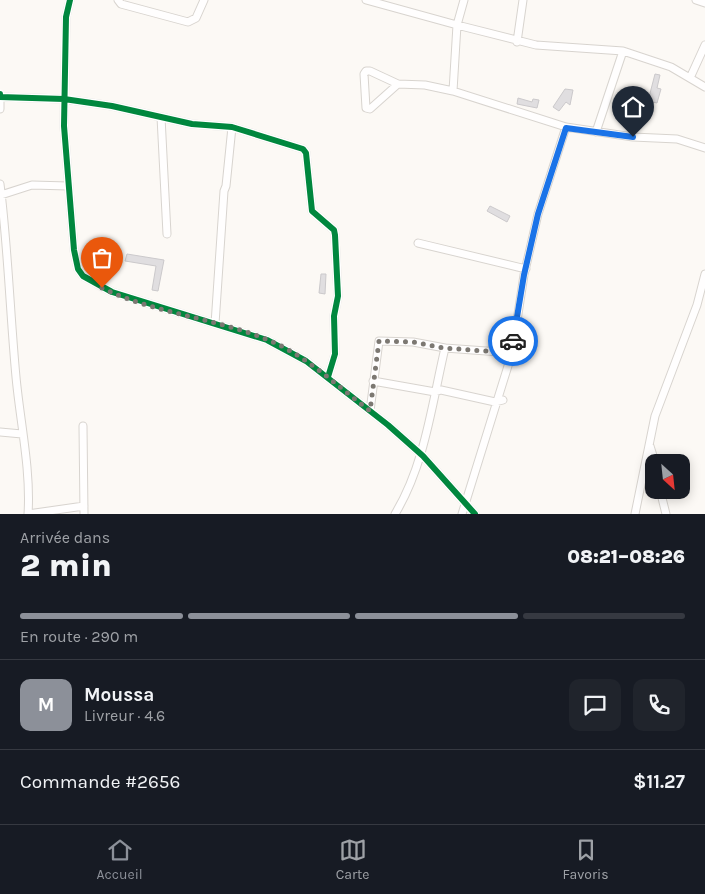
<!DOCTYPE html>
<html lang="fr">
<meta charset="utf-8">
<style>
body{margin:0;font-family:Karla,sans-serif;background:#20242c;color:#f1f3f6;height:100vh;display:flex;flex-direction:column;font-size:19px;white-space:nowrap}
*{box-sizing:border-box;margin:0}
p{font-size:16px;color:#9ea1a6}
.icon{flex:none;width:28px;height:28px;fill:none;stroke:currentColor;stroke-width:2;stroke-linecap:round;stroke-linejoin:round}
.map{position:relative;height:514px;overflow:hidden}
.sheet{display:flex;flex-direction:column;background:#171b24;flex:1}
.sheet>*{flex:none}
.needle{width:32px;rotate:153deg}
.tools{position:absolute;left:645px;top:454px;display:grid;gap:10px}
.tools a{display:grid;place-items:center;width:45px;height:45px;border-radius:10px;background:#171b24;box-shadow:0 2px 12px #0003;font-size:25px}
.pin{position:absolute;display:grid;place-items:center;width:42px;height:42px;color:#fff;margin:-51px -21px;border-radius:50% 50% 50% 0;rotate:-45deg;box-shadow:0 0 5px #0007}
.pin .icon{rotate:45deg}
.courier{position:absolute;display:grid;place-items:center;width:50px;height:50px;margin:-25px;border:4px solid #1a73e8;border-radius:50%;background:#fff;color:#222;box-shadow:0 1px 6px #0007}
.head em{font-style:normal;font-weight:800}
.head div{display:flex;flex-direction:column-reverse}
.head{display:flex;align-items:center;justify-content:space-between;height:85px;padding:0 20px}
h1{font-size:32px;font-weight:800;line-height:38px}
.bar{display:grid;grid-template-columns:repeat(4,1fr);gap:8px 5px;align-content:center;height:60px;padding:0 20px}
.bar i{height:6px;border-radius:4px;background:#363941}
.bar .selected{background:#8c9099}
.bar p{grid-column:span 4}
.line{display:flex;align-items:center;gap:12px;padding:0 20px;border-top:1px solid #363941}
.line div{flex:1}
.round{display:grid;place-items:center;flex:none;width:52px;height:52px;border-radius:10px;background:#20242c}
.tabs{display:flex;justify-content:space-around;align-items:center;height:70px;border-top:1px solid #363941;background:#171b24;font-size:14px;color:#9ea1a6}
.tabs a{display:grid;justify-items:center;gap:2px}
.tabs .selected{color:#8c9099}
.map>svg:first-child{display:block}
.building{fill:#e0dee0;stroke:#cbc9cb}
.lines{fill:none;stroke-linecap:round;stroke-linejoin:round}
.minor-casing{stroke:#d8d4cf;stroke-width:9}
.minor{stroke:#fffefe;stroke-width:7}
.cycleway-casing{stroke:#fff;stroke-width:9}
.cycleway{stroke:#00873e;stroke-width:6}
.done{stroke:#7c7872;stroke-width:5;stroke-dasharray:0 9}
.route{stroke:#1a73e8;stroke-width:6}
</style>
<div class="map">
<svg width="705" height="514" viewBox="0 0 705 514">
<rect width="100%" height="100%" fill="#fcf9f5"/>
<!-- building -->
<path class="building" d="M 655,74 L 660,75 L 657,88 L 661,89 L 657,103 L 648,101 Z
M 565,89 L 573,90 L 570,105 L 566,102 L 559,111 L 553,107 Z
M 518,98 L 532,102 L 533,99 L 539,100 L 537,108 L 517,104 Z
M 490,206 L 510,216 L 507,222 L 487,211 Z
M 127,254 L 164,260 L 158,291 L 152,290 L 156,266 L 125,261 Z
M 321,274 L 326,274 L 325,294 L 319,293 Z"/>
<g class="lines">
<defs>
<path id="minor" d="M 70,0 L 66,17 L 64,126 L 74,250 L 78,269 L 83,276 L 112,292 L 267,340 L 306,361 L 388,425 L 423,456 L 475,514
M 118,0 L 121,4 L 188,22 L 196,18 L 204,0
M 366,0 L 457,25 L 453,91 L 566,127 L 633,137 L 677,139 L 705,148
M 464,0 L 457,25 L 536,45 L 623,51 L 671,67 L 705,87
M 696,0 L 705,3
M 517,42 L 523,0
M 690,78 L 705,45
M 398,84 L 370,109 L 366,108 L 364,74 L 366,71 L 370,71 L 398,84 L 425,85 L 453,91
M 0,97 L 64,99 L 112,106 L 192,124 L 232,127 L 303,149 L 306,153 L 312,211 L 334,230 L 335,235 L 338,296 L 334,316 L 335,354 L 328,377
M 0,109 L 0,95
M 161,117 L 167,234
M 596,132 L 623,51
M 0,184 C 8,248 10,313 16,377 C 20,421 31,470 28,514
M 1,195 L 32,185 L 68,186
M 418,243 L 526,269
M 215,324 L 224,191 L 226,186 L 232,127
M 373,381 L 435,392 L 441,390 L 495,402 L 503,400
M 370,411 L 379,341 L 413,342 L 445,348 L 512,353
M 83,426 L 84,514
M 0,432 L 22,434
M 650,446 L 655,462
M 660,490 L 666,514
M 28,514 L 84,506
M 395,514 C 425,465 432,403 445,348
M 462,514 L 512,353 L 524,275 L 538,214 L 566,127
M 635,514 L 655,416 L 697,305 L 705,274"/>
</defs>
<!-- minor casing -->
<use href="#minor" class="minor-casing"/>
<!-- minor -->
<use href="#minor" class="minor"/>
<defs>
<path id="cycleway" d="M 70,0 L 66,17 L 64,126 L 74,250 L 78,269 L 83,276 L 112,292 L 267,340 L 306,361 L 388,425 L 423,456 L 475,514
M 0,94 L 0,97 L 64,99 L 112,106 L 192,124 L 232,127 L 303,149 L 306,153 L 312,211 L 334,230 L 335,235 L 338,296 L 334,316 L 335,354 L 328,377"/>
</defs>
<!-- cycleway casing -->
<use href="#cycleway" class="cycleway-casing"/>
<!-- cycleway -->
<use href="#cycleway" class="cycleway"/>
</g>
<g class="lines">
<!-- done -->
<path class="done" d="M 102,288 C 154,313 213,318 266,339 C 306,355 337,386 370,411 L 379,341 L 413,342 L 444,348 L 512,353 L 513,341"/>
<!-- route -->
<path class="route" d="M 513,341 L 524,275 L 538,214 L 566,128 L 633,137"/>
</g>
</svg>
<div class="tools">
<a><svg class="needle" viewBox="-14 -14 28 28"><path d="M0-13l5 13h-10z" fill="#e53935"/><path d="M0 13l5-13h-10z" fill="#9ea1a6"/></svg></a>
</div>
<div class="pin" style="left:102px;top:288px;background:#ea580c"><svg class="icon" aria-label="bag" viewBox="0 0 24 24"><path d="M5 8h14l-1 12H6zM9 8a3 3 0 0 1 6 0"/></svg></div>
<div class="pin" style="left:633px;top:137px;background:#1f2937"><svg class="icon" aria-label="home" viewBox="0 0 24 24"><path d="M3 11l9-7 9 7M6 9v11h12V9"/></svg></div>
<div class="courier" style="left:513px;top:341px"><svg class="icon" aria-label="car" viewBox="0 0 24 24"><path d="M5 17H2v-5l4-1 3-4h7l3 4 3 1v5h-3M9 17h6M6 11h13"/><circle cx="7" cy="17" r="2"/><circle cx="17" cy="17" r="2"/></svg></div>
</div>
<section class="sheet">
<div class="head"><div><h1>2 min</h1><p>Arrivée dans</p></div><em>08:21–08:26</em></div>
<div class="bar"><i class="selected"></i><i class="selected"></i><i class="selected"></i><i></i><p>En route · 290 m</p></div>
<div class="line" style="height:90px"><b class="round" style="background:#8c9099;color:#fff">M</b><div><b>Moussa</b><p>Livreur · 4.6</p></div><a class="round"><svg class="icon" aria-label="chat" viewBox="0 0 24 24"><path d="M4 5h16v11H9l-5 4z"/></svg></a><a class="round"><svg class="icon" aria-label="phone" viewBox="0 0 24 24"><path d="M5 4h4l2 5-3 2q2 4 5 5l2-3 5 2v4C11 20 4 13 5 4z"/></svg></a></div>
<div class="line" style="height:65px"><div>Commande #2656</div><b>$11.27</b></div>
</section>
<nav class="tabs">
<a class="selected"><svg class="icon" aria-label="home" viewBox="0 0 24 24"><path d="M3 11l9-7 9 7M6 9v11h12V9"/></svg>Accueil</a>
<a><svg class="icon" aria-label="map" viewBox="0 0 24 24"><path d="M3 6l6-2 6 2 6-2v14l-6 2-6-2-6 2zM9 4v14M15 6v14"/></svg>Carte</a>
<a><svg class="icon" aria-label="saved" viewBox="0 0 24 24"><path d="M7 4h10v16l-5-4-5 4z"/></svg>Favoris</a>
</nav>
